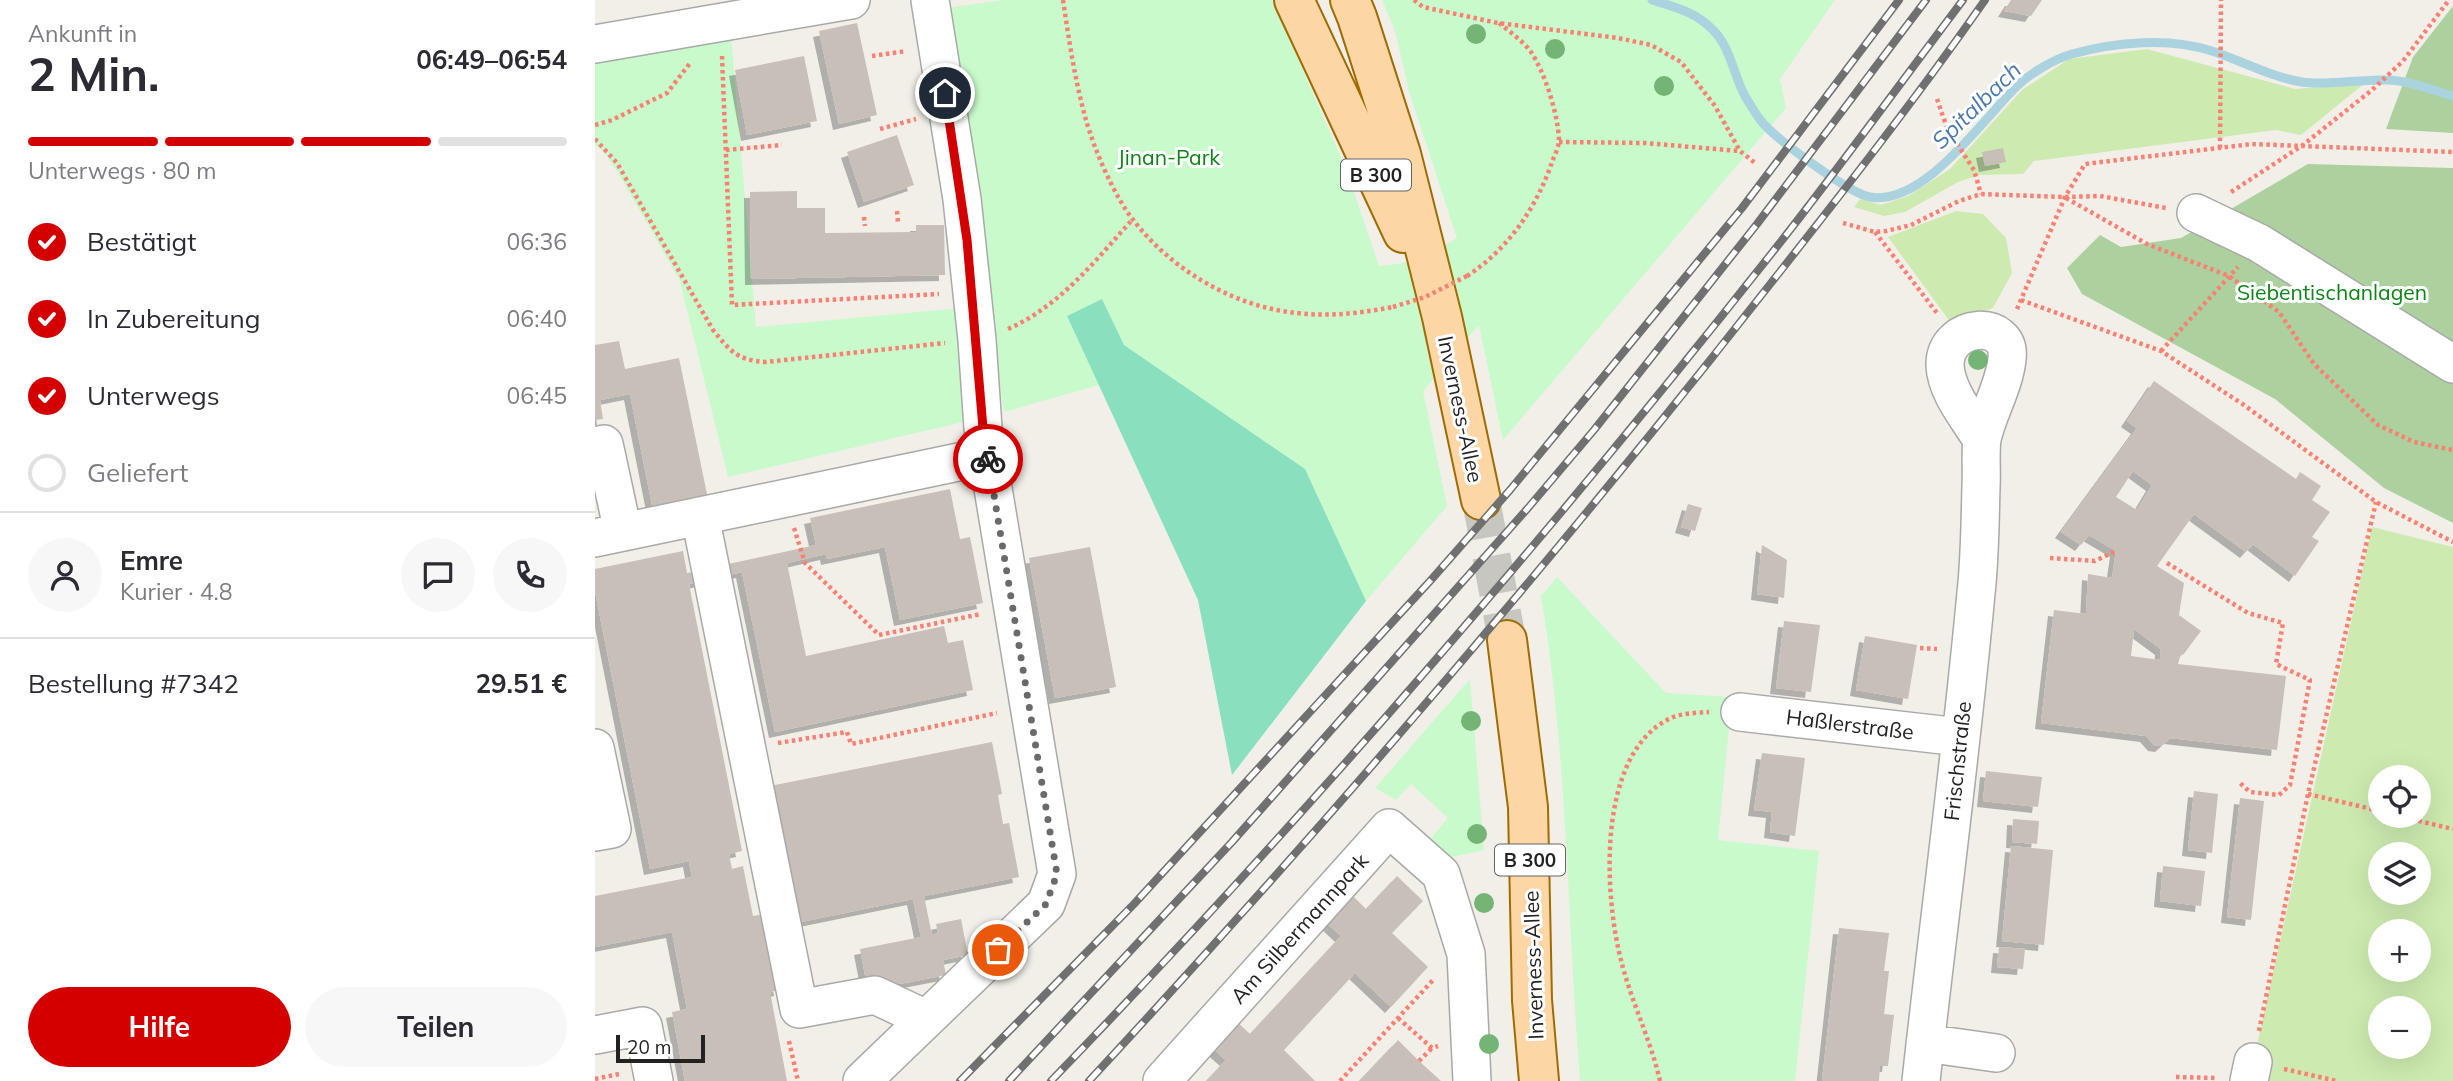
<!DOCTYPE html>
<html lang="de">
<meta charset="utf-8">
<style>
body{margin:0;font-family:Mulish,sans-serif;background:#f7f7f7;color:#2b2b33;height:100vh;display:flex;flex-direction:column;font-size:26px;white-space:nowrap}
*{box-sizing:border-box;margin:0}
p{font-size:23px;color:#7c7c81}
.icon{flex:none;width:38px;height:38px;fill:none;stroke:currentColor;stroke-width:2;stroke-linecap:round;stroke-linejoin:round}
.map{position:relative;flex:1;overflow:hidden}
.details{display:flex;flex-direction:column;background:#fff;width:595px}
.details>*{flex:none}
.buttons{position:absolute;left:1773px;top:765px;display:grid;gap:14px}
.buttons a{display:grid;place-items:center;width:63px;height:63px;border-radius:50%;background:#fff;box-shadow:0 7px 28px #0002;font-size:35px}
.scale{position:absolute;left:21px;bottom:18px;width:89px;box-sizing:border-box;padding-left:7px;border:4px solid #222;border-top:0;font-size:19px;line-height:24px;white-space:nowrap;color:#222;-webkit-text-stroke:5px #fff;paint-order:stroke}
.pin{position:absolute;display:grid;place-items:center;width:60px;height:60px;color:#fff;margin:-30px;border:4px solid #fff;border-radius:50%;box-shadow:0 2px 7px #0007}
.courier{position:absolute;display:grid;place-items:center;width:70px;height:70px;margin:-35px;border:5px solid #d40000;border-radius:50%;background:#fff;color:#222;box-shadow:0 2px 9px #0007}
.summary em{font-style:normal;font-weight:700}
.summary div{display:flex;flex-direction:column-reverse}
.summary{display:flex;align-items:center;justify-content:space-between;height:119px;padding:0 28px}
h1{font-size:46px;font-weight:700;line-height:52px}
.bar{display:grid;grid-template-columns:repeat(4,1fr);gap:10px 7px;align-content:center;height:84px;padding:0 28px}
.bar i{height:9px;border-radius:5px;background:#e1e1e2}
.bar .current{background:#d40000}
.bar p{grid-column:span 4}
.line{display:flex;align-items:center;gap:18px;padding:0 28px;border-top:2px solid #e1e1e2}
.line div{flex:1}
.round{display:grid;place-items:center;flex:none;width:74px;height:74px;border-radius:37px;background:#f7f7f7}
ol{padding:0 28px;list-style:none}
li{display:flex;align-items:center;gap:21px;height:77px}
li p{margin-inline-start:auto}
li .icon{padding:7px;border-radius:50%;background:#d40000;color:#fff;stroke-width:4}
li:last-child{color:#7c7c81}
li i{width:38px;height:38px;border:4px solid #e1e1e2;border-radius:50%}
.action{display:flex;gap:14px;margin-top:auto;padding:14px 28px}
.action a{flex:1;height:80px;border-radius:42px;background:#d40000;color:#fff;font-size:28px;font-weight:700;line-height:80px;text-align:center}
.action a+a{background:#f7f7f7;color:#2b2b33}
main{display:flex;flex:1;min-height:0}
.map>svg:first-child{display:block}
.grass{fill:#cdebb0;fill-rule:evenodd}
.forest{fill:#add19e}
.park{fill:#c8facc}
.pitch{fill:#88e0be}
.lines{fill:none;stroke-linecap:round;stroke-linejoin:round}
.stream{stroke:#aad3df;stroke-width:9}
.building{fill:#c7bfb8;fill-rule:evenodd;filter:url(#shadow)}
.major-tunnel{stroke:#c8c6c1;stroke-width:38;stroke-dasharray:38 19;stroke-linecap:butt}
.minor-casing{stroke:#a9a9a9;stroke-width:40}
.major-casing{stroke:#a06b00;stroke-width:42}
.path{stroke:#fa8072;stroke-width:4.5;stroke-dasharray:3.5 3.5;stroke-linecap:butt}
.minor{stroke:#fff;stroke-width:37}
.major{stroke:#fcd6a4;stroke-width:38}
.rail-casing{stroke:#707070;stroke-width:8}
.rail{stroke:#fff;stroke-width:5;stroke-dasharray:16;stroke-linecap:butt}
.path-bridge{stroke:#fa8072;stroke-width:4.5;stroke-dasharray:3.5 3.5;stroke-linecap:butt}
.tree{fill:#74b475}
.done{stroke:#6b6a68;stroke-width:7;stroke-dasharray:0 12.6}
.route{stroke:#d40000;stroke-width:9}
.labels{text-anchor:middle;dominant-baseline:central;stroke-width:6;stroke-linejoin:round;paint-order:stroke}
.shield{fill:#fff;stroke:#646464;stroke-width:2}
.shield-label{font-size:19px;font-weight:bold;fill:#222}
.park-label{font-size:21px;fill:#0c8416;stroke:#fff}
.street-label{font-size:21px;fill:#222;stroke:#fff}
.water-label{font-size:23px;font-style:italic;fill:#4a7aab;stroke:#fff}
</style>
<main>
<section class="details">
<div class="summary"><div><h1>2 Min.</h1><p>Ankunft in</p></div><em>06:49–06:54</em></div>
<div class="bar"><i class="current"></i><i class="current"></i><i class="current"></i><i></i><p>Unterwegs · 80 m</p></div>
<ol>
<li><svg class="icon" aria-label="check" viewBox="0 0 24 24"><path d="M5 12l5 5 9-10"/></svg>Bestätigt<p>06:36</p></li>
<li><svg class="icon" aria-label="check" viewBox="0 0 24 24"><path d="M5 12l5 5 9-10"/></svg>In Zubereitung<p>06:40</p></li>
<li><svg class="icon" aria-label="check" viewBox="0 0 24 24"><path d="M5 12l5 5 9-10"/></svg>Unterwegs<p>06:45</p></li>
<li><i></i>Geliefert</li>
</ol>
<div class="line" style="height:126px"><a class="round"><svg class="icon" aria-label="person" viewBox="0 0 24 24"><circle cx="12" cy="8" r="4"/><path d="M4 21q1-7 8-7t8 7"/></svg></a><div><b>Emre</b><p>Kurier · 4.8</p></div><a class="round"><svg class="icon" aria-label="chat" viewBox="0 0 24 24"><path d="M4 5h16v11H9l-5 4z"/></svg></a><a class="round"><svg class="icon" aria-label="phone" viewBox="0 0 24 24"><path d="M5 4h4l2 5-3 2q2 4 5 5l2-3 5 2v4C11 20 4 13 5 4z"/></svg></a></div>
<div class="line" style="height:91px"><div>Bestellung #7342</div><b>29.51 €</b></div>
<div class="action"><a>Hilfe</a><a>Teilen</a></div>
</section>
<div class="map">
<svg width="1858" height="1081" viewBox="0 0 1858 1081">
<defs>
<filter id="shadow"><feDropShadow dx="-6" dy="6" stdDeviation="0" flood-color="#0004"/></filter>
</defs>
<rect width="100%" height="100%" fill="#f2efe9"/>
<!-- grass -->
<path class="grass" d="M 1552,49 L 1700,89 L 1770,83 L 1706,135 L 1681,130 L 1439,161 L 1428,174 L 1385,175 L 1363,182 L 1310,212 L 1289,216 L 1259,207 L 1265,199 L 1286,205 L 1313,196 L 1355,169 L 1427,90 L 1474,59 Z
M 1361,211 L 1388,214 L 1411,238 L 1417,273 L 1398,308 L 1356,323 L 1293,237 Z
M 1777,527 L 1858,547 L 1858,1081 L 1654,1081 ZM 1785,777 L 1824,777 L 1824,816 L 1785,816 ZM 1785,854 L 1824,854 L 1824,892 L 1785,892 ZM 1785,931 L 1824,931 L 1824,970 L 1785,970 ZM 1785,1008 L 1824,1008 L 1824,1046 L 1785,1046 Z"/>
<!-- forest -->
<path class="forest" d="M 1858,6 L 1858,133 L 1791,129 L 1818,57 Z
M 1713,164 L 1858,168 L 1858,523 L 1789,488 L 1680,399 L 1487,294 L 1472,268 L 1505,235 L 1526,247 L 1586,238 Z"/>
<!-- park -->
<path class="park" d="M 408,0 L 677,0 L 750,166 L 784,266 C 813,265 838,253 862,238 L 815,95 L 800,31 L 787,0 L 1240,0 L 1185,79 L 1191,108 L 908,440 L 884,325 L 828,391 L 852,506 L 771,601 L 710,469 L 529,345 L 507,299 L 472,316 L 504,385 L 409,412 L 351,12 L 358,7 Z
M 136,34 L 161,327 L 366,308 L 368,422 L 133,477 L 85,281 L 23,173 L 9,152 L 0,145 L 0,63 Z
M 962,577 L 1071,693 L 1137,697 L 1123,840 L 1224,851 L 1200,1081 L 985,1081 C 972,919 973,757 946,596 Z
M 875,679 L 889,850 L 857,857 L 836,838 L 853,818 L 816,784 L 801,800 L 780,788 Z"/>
<!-- pitch -->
<path class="pitch" d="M 507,299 L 529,345 L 710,469 L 771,601 L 637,775 L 603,600 L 472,316 Z"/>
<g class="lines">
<!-- stream -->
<path class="stream" d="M 1057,0 C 1080,7 1101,12 1118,30 C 1136,48 1138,74 1150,96 C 1155,104 1161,115 1167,122 C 1181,139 1255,194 1275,197 C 1329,206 1388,119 1422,86 C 1436,73 1459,59 1477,54 C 1521,42 1573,37 1617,51 C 1647,61 1676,77 1707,82 C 1732,86 1764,79 1791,80 C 1813,80 1837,90 1858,96"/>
</g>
<!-- building -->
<path class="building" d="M 1416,0 L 1447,0 L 1436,16 L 1409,11 Z
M 262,23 L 282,115 L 244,124 L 224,31 Z
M 209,56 L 222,121 L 152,135 L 140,70 Z
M 302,135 L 319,185 L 269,202 L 252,152 Z
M 1408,148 L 1411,162 L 1390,166 L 1387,152 Z
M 202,191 L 202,208 L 230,208 L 230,233 L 321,232 L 321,225 L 349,225 L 350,275 L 156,279 L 155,192 Z
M 24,341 L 30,369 L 84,358 L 114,504 L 59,515 L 35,394 L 5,400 L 8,419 L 0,420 L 0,345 Z
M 1559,381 L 1701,479 L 1705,472 L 1726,486 L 1717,500 L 1735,512 L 1717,537 L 1724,541 L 1700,576 L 1658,544 L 1651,552 L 1599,514 L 1562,566 L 1589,583 L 1584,615 L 1606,631 L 1588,655 L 1586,653 L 1583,664 L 1691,676 L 1682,750 L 1575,738 L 1566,746 L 1559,745 L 1551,736 L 1446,723 L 1459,610 L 1491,614 L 1493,574 L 1517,578 L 1521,551 L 1494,535 L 1486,545 L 1466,532 L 1542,428 L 1532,421 ZM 1538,471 L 1557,485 L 1542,510 L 1521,497 ZM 1539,629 L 1566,649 L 1565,660 L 1536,656 Z
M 355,489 L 365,539 L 375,537 L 388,603 L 305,620 L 290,547 L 232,559 L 231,554 L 192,563 L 211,656 L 349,626 L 353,643 L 368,640 L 378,690 L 180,732 L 147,572 L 94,584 L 147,851 L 134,854 L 137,869 L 148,866 L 158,916 L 170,914 L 185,990 L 175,992 L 192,1081 L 90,1081 L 77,1012 L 92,1009 L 77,932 L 0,947 L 0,896 L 97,877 L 94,861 L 55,869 L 0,591 L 0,569 L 88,551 L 92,573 L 221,545 L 215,518 Z
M 1093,504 L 1107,508 L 1100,531 L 1086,527 Z
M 1167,545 L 1192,560 L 1189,598 L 1162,594 Z
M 495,547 L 521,687 L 460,698 L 434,558 Z
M 1189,621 L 1225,625 L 1216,692 L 1181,688 Z
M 1270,636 L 1322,645 L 1313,699 L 1261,690 Z
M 397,742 L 407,794 L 403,795 L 408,824 L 414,823 L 424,877 L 329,896 L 337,935 L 343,933 L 341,924 L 366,919 L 373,955 L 348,960 L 351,975 L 273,990 L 265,949 L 326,937 L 318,899 L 201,923 L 175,786 Z
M 1167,753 L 1210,758 L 1200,836 L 1175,832 L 1177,812 L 1159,810 Z
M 1391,771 L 1447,777 L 1443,807 L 1388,801 Z
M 1599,791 L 1623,794 L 1617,853 L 1593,850 Z
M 1645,798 L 1669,801 L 1656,920 L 1632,917 Z
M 1418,819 L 1444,821 L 1442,844 L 1417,842 Z
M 1416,846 L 1458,850 L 1449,945 L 1407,941 Z
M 1568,866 L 1610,871 L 1606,906 L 1565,901 Z
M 802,876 L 828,901 L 797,933 L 833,967 L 796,1007 L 760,973 L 689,1050 L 720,1081 L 611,1081 L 631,1060 L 615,1046 L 640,1020 L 655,1034 L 746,936 L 730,921 L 756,894 L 771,909 Z
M 1244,928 L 1294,933 L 1289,971 L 1294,971 L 1289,1014 L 1299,1015 L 1293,1066 L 1285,1066 L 1284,1081 L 1227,1081 Z
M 1404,947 L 1430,949 L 1428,969 L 1402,967 Z
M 803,1040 L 824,1061 L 846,1081 L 764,1081 Z"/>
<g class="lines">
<!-- major-tunnel -->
<path class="major-tunnel" d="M 886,500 L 912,640"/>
<defs>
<path id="minor" d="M 0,44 L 256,0
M 1601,213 L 1664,243 L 1858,364
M 0,446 L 9,444 L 28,532
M 105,516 L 204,1009 L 280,995 L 331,1019
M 0,538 L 392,456
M 1145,712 L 1365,737
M 0,748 L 17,829 L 0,832
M 0,1035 L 48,1026 L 59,1081
M 1330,1043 L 1401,1053
M 267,1081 L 451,904 L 462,874 L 388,428 L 382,340 L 367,199 L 335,0
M 567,1081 L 794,828 L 846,874 L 871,954 L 877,1081
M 1326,1081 C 1344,918 1366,756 1381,593 C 1385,558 1385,522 1386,487 C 1387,472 1385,454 1387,439 C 1393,412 1409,387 1412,359 C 1417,318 1350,322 1350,365 C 1351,392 1374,418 1387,440
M 1654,1081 L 1658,1062"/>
<path id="major" d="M 699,0 L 808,233
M 755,0 L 762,17 L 806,154 L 847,317 L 886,500
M 912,640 L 933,807 L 937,1000 L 944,1081"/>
</defs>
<!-- minor casing -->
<use href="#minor" class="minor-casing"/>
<!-- major casing -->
<use href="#major" class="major-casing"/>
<!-- path -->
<path class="path" d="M 468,0 C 474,40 480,81 491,120 C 500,151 519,196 539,221 C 578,271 640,307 702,313 C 735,317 766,313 798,307
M 819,0 L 828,7 L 903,23 L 1023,38 L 1056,45 L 1086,62 L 1120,106 L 1145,151 L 1160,163
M 127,56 L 137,305 L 344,294
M 277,56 L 311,51
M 1342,99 L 1352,128 L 1379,170 L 1386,194
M 0,125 L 17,120 L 72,93 L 96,62
M 285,129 L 321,119
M 0,139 L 22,163 L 118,330 C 136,352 142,360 171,362 L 350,343
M 964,142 L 1050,143 L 1144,151
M 1625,148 L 1626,0
M 131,150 L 187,145
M 1636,192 L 1708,145 L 1777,90 L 1808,61 L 1854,0
M 1471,198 L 1552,244 L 1634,276 L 1684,312 L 1719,364 L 1783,425 L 1819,442 L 1858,450
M 302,211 L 303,223
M 269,217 L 270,226
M 1248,223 L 1280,232 L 1291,231 L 1316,225 L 1364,201 L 1386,194 L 1470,197 L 1505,196 L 1571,208
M 1280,232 L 1342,313
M 872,276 C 912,250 940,210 956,165 C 958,158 964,148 964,140 C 963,114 950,73 936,52 C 928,41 915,32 904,23
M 1426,300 L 1566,351 L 1649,405 L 1781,502 L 1858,542
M 1422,309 L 1470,197 L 1490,164 L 1657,144 L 1858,152
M 413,329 C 465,306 500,261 537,220
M 1566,351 L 1643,267
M 199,528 L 210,563 L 284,635 L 386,614
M 1455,558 L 1500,561 L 1521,551
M 1572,563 L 1653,613 L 1688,623 L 1681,664 L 1715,680 L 1695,785 L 1684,795 L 1655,792 L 1645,783
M 1325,648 L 1342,649
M 183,743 L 252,732 L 256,744 L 402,713
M 1713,794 L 1785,811
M 1803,816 L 1858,829
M 803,1018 L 837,1048 L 843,1046
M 1664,1031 L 1713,794 L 1781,502
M 194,1041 L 203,1081
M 824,1061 L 837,1048
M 1689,1069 L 1742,1081
M 1581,1077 L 1622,1078
M 0,1079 L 24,1074
M 745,1081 L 839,979
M 1065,1081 C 1056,1041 1037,1003 1027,964 C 1009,898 1001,758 1072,720 C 1084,713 1100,713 1114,712"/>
<!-- minor -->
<use href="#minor" class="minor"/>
<!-- major -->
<use href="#major" class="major"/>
<defs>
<path id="rail" d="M 365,1081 L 539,904 L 836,580 L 915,490 L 1147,208 L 1304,0
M 414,1081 L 637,842 L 933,508 L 999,430 L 1162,224 L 1331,0
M 456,1081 C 713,815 955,534 1184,244 C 1247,164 1307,81 1368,0
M 494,1081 C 710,848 918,607 1116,359 C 1209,241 1304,123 1390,0"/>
</defs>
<!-- rail casing -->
<use href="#rail" class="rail-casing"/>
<!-- rail -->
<use href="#rail" class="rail"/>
<!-- path-bridge -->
<path class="path-bridge" d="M 798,307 L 830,297 L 872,276"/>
</g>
<!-- trees -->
<g class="tree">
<circle cx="881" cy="34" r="10"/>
<circle cx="960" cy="49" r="10"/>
<circle cx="1069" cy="86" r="10"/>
<circle cx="1383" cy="360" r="10"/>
<circle cx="876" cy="721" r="10"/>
<circle cx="882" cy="834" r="10"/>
<circle cx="889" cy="903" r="10"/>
<circle cx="894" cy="1044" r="10"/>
</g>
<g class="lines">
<!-- done -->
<path class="done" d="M 393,459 L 462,874 L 451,904 L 403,950"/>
<!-- route -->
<path class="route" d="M 350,93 L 372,240 L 388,428 L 393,459"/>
</g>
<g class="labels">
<!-- shield labels -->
<g class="shield">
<rect x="746" y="159.5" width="70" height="31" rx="5"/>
<rect x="900" y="844.5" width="70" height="31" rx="5"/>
</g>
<g class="shield-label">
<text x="781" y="175">B 300</text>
<text x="935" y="860">B 300</text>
</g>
<!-- park labels -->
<g class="park-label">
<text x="574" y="157">Jinan-Park</text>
<text x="1737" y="292">Siebentischanlagen</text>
</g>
<!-- street labels -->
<g class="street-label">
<text transform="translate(866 409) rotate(78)">Inverness-Allee</text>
<text transform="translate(1255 724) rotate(7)">Haßlerstraße</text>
<text transform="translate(1362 761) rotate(-84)">Frischstraße</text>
<text transform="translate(704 928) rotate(-48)">Am Silbermannpark</text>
<text transform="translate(938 965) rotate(-92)">Inverness-Allee</text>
</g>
<!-- water labels -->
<g class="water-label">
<text transform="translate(1381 105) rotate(-44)">Spitalbach</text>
</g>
</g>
</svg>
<div class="buttons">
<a><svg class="icon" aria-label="locate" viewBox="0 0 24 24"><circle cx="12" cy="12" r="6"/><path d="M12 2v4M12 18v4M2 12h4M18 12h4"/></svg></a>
<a><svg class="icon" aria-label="layers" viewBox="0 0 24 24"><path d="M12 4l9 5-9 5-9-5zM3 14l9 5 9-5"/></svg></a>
<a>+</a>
<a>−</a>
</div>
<div class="scale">20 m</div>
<div class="pin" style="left:403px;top:950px;background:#ea580c"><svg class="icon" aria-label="bag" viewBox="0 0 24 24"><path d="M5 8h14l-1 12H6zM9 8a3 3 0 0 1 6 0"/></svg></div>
<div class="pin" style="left:350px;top:93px;background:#1f2937"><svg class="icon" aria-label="home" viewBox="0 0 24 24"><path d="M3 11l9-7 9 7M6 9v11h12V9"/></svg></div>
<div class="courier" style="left:393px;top:459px"><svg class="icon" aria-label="bike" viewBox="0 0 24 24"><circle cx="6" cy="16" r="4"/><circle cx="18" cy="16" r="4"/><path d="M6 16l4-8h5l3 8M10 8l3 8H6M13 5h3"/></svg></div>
</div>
</main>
